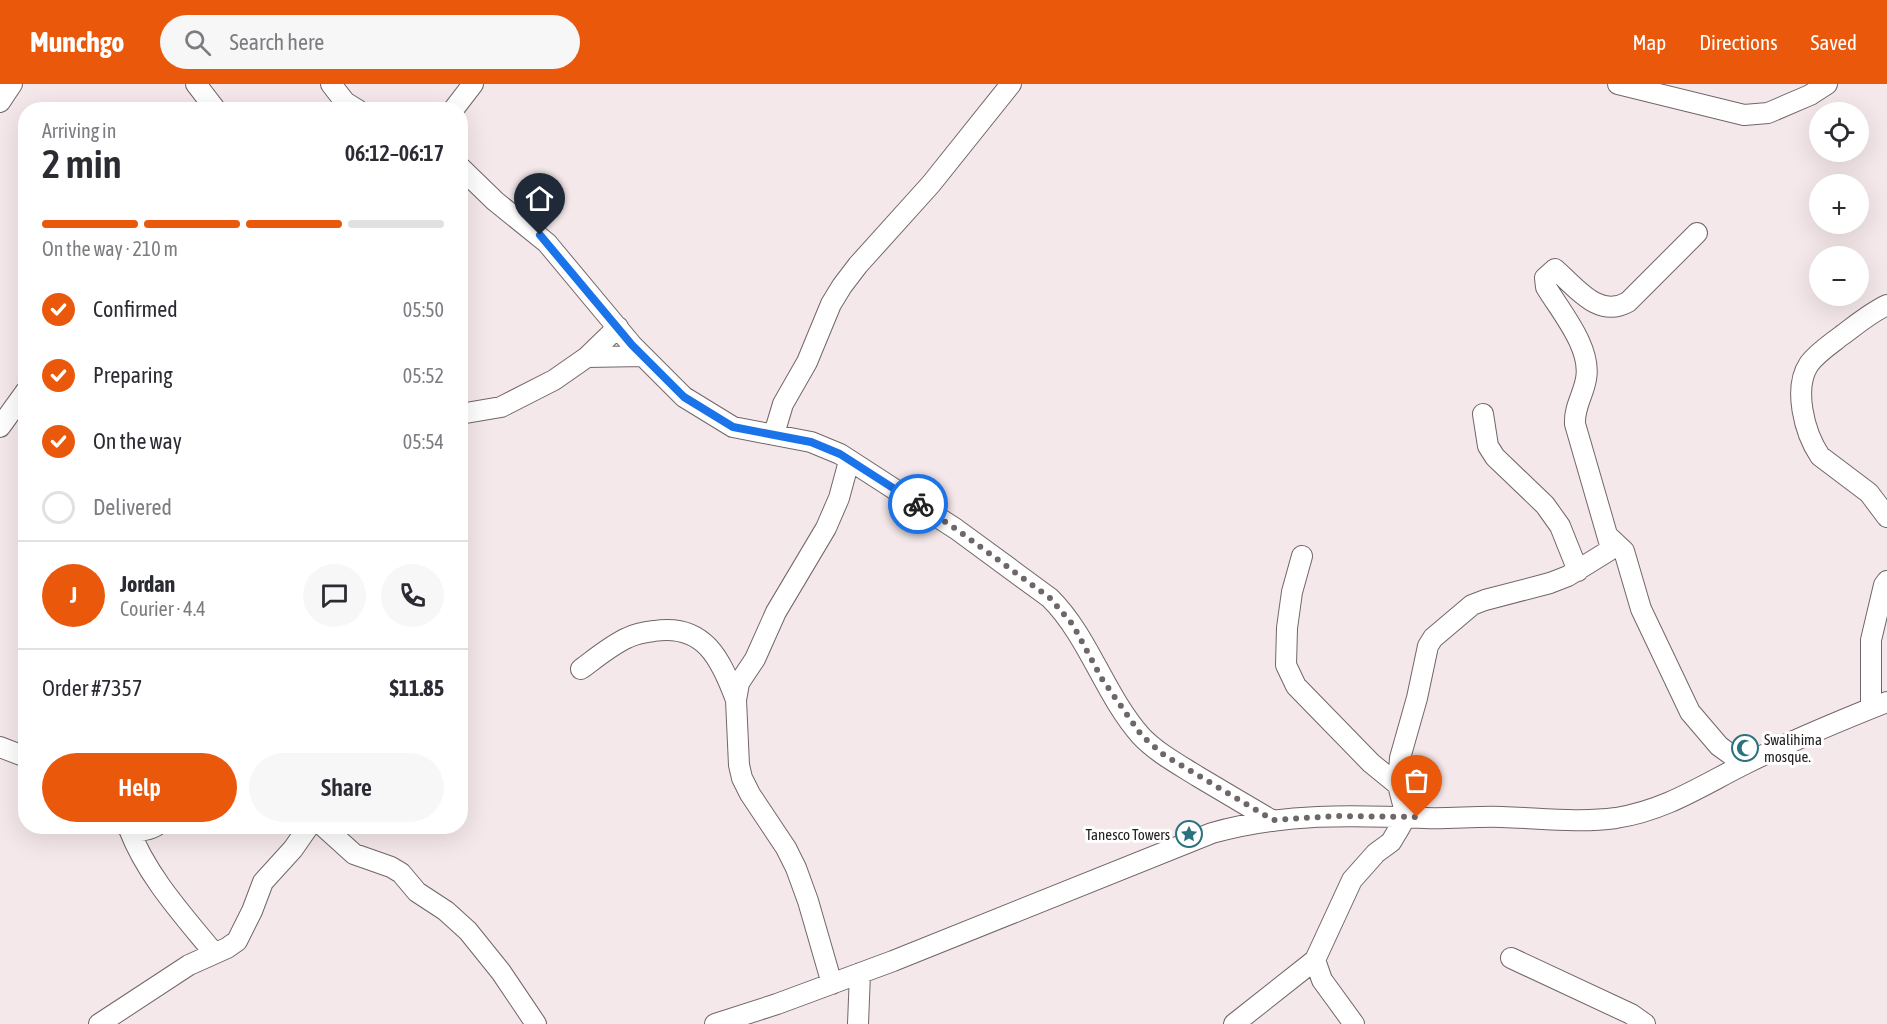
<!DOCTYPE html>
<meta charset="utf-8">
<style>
body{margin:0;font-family:"Asap Condensed",sans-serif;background:#f7f7f7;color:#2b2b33;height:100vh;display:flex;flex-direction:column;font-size:22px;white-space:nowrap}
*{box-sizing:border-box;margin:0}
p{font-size:20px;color:#7c7c81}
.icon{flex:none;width:33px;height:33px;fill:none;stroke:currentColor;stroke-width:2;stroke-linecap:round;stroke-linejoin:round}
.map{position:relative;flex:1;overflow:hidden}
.details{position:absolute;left:18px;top:18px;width:450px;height:732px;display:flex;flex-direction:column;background:#fff;border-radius:24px;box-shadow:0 6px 24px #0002}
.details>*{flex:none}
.buttons{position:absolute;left:1809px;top:18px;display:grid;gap:12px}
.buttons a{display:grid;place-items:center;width:60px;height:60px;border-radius:50%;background:#fff;box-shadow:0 6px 24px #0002;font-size:30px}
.pin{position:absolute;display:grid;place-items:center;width:51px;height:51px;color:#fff;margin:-62px -26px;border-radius:50% 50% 50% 0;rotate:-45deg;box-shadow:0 0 6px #0007}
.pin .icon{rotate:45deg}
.courier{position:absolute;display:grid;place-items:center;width:60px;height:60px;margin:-30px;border:4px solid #1a73e8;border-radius:50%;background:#fff;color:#222;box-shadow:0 2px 8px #0007}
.summary em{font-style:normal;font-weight:600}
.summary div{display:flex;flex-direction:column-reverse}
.summary{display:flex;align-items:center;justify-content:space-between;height:102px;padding:0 24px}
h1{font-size:39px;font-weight:600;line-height:45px}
.bar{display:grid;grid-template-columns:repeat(4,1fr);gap:9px 6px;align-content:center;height:72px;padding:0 24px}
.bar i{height:8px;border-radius:4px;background:#e1e1e2}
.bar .selected{background:#ea580c}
.bar p{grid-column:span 4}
.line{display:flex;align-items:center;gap:15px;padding:0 24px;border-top:2px solid #e1e1e2}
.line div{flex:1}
.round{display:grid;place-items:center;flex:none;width:63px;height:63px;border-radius:32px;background:#f7f7f7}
ol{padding:0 24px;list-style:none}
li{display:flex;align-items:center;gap:18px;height:66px}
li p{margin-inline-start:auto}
li .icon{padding:6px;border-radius:50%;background:#ea580c;color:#fff;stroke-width:4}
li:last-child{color:#7c7c81}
li i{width:33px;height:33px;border:3px solid #e1e1e2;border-radius:50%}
.primary-button{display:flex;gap:12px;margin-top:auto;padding:12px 24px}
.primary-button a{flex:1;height:69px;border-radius:36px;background:#ea580c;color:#fff;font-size:24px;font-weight:600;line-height:69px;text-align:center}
.primary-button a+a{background:#f7f7f7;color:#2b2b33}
header{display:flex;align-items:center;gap:36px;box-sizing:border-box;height:84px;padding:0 30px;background:#ea580c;color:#fff}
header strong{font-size:28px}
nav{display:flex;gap:33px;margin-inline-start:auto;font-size:21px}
.search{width:420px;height:54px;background:#f7f7f7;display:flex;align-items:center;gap:15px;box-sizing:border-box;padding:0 21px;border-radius:33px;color:#7c7c81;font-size:22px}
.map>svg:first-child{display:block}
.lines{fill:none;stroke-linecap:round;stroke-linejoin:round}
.minor-casing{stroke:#716668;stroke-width:22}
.minor{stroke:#fff;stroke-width:20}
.done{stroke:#6e6767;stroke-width:6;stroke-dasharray:0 10.8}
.route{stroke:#1a73e8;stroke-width:8}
.labels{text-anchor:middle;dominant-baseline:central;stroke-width:6;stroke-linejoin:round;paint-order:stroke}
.poi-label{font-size:15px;fill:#252121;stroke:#fff;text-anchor:start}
</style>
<header>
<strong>Munchgo</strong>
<div class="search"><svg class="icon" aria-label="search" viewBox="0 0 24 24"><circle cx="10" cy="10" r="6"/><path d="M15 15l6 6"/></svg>Search here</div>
<nav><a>Map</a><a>Directions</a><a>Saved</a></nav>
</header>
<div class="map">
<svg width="1887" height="940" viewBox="0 0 1887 940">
<rect width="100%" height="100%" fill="#f5e8ea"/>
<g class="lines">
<defs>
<path id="minor" d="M 196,0 L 216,26
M 331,0 L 345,18 L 358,26
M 1618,0 L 1744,31 L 1768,29 L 1810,11 L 1827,0
M 0,18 L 12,0
M 453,26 L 473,0
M 460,83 L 495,117 L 547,159 L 632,261 L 684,313 L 733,343 L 811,358 L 840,370 L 956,445 L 1050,514 C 1089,553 1104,610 1141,652 C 1156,668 1178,680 1197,692 C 1222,707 1248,722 1273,737
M 1887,221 C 1870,229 1856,241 1841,252 C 1831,260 1817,269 1809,280 C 1793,304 1804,348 1820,372 L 1869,409 L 1887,433
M 587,273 L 643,272
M 460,330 L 501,323 L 554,296 L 587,273 L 618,243
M 1483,330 L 1488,362 L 1495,373 L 1545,421 L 1560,442 L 1578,487
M 0,343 L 26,307
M 774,350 L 783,320 L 807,278 L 831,220 L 842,202 L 858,181 L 931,100 L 1011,0
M 1608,452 L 1624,467 L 1641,525 L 1690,628 L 1719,662 L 1744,680
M 1302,472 L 1292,508 L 1287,544 L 1286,581 L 1296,602 L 1371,679 L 1398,701
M 581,585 C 596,574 610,562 627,554 C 635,550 644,548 654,547 C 704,539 721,575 736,616
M 1871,624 L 1871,556 L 1884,501 L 1887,497
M 0,663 L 26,673
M 126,742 C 134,749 147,747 156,742
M 323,742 L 354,770 L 391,783 L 401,789 L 417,808 L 446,827 L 468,847 L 501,888 L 536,940
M 129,745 C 147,792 183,831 214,869
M 1511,874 L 1631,930 L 1645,940
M 1315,876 L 1322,896 L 1354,940
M 832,900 L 808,817 L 796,784 L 786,764 L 750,710 L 742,694 L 739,681 L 736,616 L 739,599 L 755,575 L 776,528 L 826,444 L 839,414 L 849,377
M 99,940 L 189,881 L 227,864 L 237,857 L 252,827 L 263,798 L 293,765 L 309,742
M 715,940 L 777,920 L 893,877 L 1212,749 C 1281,729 1354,731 1425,734 C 1450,735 1476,732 1502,733 C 1539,734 1579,739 1616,734 C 1666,726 1701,702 1745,680 C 1791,657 1839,637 1887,618
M 858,940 L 860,889
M 1234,940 L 1315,876 L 1352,796 L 1376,769 L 1391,758 L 1400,743 L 1406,732 L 1398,701 L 1400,674 L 1417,614 L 1428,562 L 1433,554 L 1472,521 L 1485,516 L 1550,499 L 1568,492 L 1610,466 L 1610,461 L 1575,340 C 1574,323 1583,312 1586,295 C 1592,264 1561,228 1546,203 L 1545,194 L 1555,185 C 1576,203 1598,235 1628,218 L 1697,149"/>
</defs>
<!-- minor casing -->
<use href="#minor" class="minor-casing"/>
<!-- minor -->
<use href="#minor" class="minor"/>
</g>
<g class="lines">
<!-- done -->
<path class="done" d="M 918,420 L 956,445 L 1050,514 L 1073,541 L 1102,595 L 1142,652 L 1164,671 L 1189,686 L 1273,736 L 1336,732 L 1417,733"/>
<!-- route -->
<path class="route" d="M 540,151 L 632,261 L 684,313 L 733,343 L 811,358 L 840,370 L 918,420"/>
</g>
<!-- icons -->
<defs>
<symbol id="mosque-ring" viewBox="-11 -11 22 22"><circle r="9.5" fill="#fff" stroke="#2a727d" stroke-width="1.5"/><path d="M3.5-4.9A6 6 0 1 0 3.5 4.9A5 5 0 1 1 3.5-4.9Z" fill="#2a727d"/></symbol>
<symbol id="sight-ring" viewBox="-11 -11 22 22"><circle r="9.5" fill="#fff" stroke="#2a727d" stroke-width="1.5"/><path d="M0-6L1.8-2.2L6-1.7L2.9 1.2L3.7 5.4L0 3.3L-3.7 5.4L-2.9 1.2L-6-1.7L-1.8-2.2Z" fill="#2a727d"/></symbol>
</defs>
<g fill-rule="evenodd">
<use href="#mosque-ring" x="1730" y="649" width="30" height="30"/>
<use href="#sight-ring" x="1174" y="735" width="30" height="30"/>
</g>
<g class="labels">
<!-- poi labels -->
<g class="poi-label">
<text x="1764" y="655">Swalihima<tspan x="1764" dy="17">mosque.</tspan></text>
<text x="1170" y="750" text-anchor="end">Tanesco Towers</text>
</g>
</g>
</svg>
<div class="buttons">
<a><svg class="icon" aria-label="locate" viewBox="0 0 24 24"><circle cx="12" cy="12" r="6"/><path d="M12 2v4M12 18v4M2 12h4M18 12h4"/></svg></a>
<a>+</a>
<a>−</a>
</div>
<div class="pin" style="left:1417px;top:733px;background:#ea580c"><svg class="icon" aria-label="bag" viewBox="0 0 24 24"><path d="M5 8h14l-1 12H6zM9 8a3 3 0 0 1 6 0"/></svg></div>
<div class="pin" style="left:540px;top:151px;background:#1f2937"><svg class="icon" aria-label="home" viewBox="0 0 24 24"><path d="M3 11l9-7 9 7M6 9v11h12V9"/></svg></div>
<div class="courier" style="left:918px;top:420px"><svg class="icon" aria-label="bike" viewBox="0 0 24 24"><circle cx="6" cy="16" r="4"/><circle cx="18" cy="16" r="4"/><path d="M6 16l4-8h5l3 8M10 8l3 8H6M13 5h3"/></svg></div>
<section class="details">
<div class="summary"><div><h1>2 min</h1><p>Arriving in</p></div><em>06:12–06:17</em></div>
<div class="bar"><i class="selected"></i><i class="selected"></i><i class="selected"></i><i></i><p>On the way · 210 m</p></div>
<ol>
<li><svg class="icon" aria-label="check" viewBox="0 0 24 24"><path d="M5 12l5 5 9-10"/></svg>Confirmed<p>05:50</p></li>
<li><svg class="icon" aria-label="check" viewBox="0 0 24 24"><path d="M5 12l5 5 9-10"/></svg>Preparing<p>05:52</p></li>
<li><svg class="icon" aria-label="check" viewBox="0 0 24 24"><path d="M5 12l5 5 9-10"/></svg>On the way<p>05:54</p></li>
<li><i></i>Delivered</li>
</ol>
<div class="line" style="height:108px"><b class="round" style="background:#ea580c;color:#fff">J</b><div><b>Jordan</b><p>Courier · 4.4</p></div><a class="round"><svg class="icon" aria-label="chat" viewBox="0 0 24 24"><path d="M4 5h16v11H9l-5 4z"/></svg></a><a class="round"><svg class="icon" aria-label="phone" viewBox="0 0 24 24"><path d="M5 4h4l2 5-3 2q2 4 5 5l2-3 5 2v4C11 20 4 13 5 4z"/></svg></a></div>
<div class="line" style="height:78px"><div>Order #7357</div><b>$11.85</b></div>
<div class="primary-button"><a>Help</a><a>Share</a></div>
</section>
</div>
